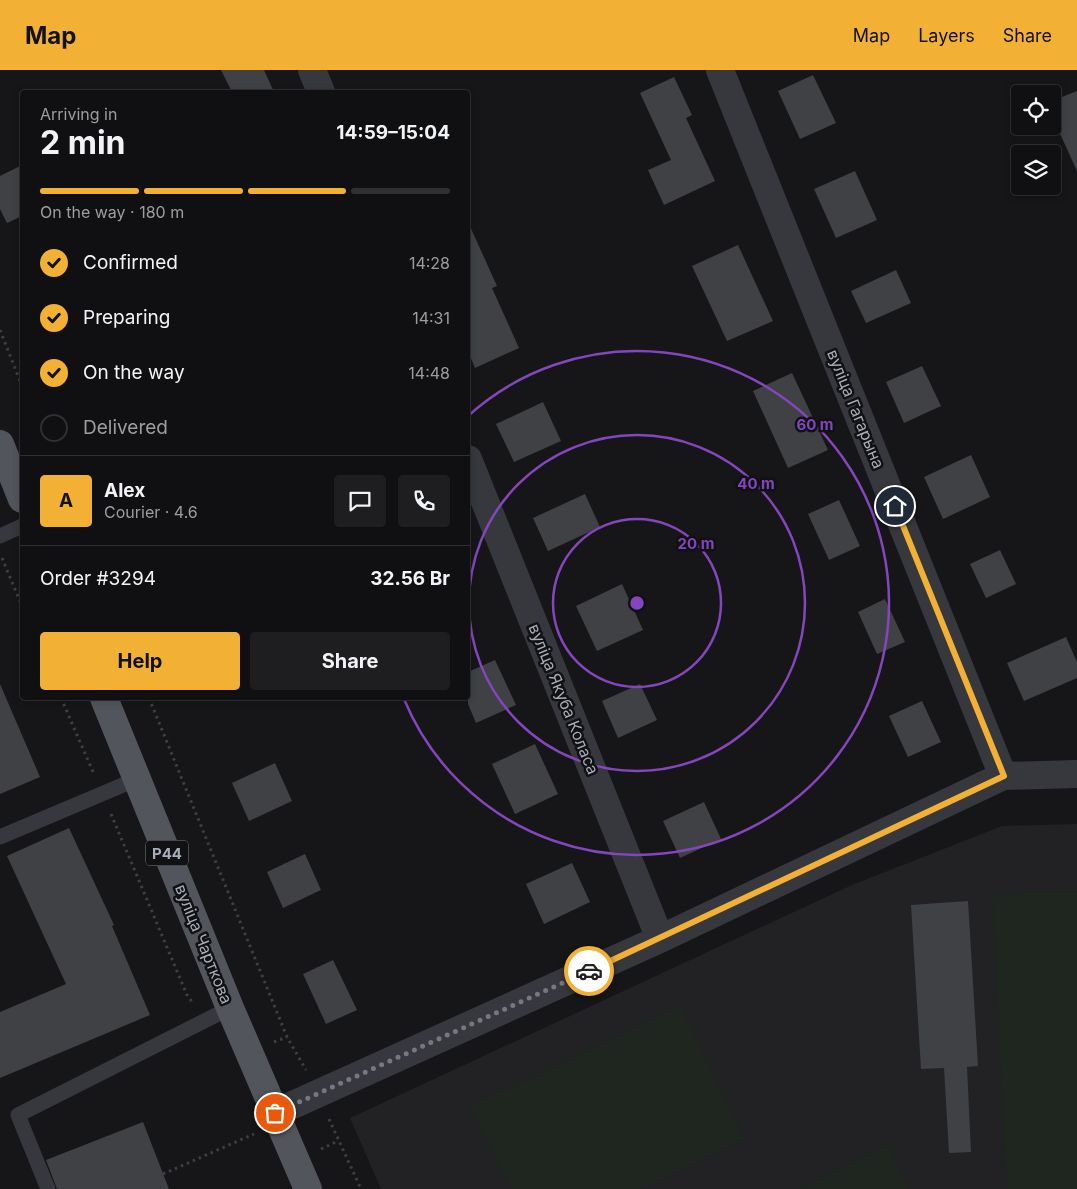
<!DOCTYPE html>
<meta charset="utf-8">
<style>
body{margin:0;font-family:Inter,sans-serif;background:#1e1e20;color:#f1f3f6;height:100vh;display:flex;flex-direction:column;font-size:19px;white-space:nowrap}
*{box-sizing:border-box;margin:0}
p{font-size:16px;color:#9c9d9f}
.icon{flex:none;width:28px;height:28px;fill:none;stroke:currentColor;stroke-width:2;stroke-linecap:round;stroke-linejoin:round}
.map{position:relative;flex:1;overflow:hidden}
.drawer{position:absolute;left:20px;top:20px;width:450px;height:610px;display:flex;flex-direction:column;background:#101012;border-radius:5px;box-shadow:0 2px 8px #0003,0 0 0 1px #303032}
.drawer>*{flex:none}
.tools{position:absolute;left:1011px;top:15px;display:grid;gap:10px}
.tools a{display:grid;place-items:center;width:50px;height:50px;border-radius:5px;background:#101012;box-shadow:0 2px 8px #0003,0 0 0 1px #303032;font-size:25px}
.pin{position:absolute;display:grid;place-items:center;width:42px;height:42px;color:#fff;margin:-21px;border:2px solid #fff;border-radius:50%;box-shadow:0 1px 5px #0007}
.courier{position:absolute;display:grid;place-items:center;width:50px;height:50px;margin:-25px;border:4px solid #f2b134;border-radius:50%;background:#fff;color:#222;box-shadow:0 1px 6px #0007}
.head em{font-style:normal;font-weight:700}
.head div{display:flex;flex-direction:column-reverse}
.head{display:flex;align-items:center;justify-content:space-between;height:85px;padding:0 20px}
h1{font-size:32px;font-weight:700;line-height:38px}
.bar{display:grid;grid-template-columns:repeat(4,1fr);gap:8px 5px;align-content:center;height:60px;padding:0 20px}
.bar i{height:6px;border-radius:4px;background:#303032}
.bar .selected{background:#f2b134}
.bar p{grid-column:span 4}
.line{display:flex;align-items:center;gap:12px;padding:0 20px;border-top:1px solid #303032}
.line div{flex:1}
.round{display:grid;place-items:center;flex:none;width:52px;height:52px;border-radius:5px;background:#1e1e20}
ol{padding:0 20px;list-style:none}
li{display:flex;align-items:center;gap:15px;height:55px}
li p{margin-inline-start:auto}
li .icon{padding:5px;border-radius:50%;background:#f2b134;color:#111;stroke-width:4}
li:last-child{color:#9c9d9f}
li i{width:28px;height:28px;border:2px solid #303032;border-radius:50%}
.action{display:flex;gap:10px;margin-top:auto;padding:10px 20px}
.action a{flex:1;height:58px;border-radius:5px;background:#f2b134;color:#111;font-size:20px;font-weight:700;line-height:58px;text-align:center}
.action a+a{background:#1e1e20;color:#f1f3f6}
header{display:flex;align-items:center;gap:30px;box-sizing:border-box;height:70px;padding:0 25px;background:#f2b134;color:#111}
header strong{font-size:24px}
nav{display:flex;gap:28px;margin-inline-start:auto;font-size:18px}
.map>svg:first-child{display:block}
.built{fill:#222225}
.green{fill:#1e261f}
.building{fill:#404145}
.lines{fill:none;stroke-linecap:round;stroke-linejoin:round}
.path{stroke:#3d3f44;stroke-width:3;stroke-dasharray:2.5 4;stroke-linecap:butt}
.service{stroke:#37383d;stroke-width:15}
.minor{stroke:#37383d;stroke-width:28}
.primary{stroke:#53555c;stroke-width:28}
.done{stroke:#757880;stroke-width:5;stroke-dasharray:0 9}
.route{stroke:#f2b134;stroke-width:6}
.ring{fill:none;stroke:#8446be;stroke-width:2.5}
.labels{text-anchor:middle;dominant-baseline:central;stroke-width:5;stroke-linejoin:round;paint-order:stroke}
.shield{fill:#111113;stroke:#7b7e86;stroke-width:1}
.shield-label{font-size:15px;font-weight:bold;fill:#a8adb8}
.street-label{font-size:16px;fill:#a8adb8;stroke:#111113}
.centre{fill:#8446be;stroke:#111113;stroke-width:2.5}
.ring-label{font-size:15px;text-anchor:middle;font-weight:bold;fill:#8446be;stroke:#111113;stroke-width:5;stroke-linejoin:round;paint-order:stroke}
</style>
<header>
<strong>Map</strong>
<nav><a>Map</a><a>Layers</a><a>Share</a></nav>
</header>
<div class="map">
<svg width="1077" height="1119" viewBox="0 0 1077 1119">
<rect width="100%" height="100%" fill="#161618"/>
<!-- built -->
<path class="built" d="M 1077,754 L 1077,1119 L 381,1119 L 350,1048 L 852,815 L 1002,756 Z"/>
<!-- green -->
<path class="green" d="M 1077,820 L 1077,1119 L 1007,1119 L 992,825 Z
M 681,936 L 744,1069 L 640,1119 L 511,1119 L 471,1037 Z
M 887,1075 L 909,1119 L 799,1119 Z"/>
<!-- building -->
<path class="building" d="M 221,0 L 264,0 L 274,22 L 232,22 Z
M 813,5 L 836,53 L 800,69 L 778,21 Z
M 674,7 L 692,45 L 686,48 L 715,111 L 664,135 L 648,100 L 671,90 L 640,23 Z
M 1077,21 L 1077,101 L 1052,46 L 1052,31 Z
M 22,95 L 22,146 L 7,153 L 0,139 L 0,106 Z
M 855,101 L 877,150 L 836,168 L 814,119 Z
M 468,152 L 497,216 L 492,218 L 519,278 L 475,298 L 468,281 Z
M 738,175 L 773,251 L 727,271 L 692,196 Z
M 896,200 L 911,233 L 866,253 L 851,221 Z
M 922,296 L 941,336 L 904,353 L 886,312 Z
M 792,303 L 828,380 L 788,398 L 753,321 Z
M 543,332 L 561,371 L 514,392 L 496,354 Z
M 971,385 L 990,427 L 943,449 L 924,407 Z
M 585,424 L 600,457 L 548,481 L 533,448 Z
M 839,430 L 860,476 L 829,490 L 808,444 Z
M 1000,480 L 1016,514 L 986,528 L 970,494 Z
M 622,514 L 643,560 L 597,581 L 576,536 Z
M 885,529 L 905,572 L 877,584 L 858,542 Z
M 1066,567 L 1077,592 L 1077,608 L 1024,631 L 1007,593 Z
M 495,590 L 516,635 L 476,653 L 468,634 L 468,602 Z
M 0,614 L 40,707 L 0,724 Z
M 640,614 L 657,650 L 618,668 L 602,631 Z
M 922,631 L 941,672 L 908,687 L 889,646 Z
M 535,674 L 558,724 L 515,744 L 492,694 Z
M 275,693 L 292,731 L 249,751 L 232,713 Z
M 704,732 L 721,769 L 680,788 L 663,751 Z
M 69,758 L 114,855 L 112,856 L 150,945 L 0,1008 L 0,942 L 66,914 L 7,786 Z
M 305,784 L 321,820 L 283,838 L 267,802 Z
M 572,793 L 590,832 L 544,854 L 526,814 Z
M 968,831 L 978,996 L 967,997 L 971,1082 L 949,1083 L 944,998 L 921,999 L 911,835 Z
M 333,890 L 357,940 L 326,954 L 303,904 Z
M 143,1052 L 169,1119 L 57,1119 L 46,1090 Z"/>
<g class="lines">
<!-- path -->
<path class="path" d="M 0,260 L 22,316
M 2,488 L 22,536
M 61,628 L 94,704
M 149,628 L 287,967 L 306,1000
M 111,744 L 187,925 L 193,933
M 274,972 L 287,967
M 329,1049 L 361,1119
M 321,1079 L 338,1071
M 163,1104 L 254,1064"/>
<!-- service -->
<path class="service" d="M 0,466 L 22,456
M 0,767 L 137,709
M 48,1119 L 18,1045 L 230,938"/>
<!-- minor -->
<path class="minor" d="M 312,0 L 321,22
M 720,0 L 1003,706
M 468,389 L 660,869
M 275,1043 L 660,869 L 1003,706 L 1077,704"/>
<!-- primary -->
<path class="primary" d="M 0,374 L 22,429
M 104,628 L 230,938 L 308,1119"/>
</g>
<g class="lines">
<!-- done -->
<path class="done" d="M 275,1043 L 589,901"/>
<!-- route -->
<path class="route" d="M 589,901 L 1004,706 L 895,436"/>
</g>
<!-- distance rings -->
<g class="ring">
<circle cx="637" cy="533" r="84"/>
<circle cx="637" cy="533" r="168"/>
<path d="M468 346A252 252 0 1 1 404 629"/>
</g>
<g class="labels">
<!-- shield labels -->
<rect class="shield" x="146" y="770.5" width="42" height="25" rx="4"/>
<g class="shield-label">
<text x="167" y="783">Р44</text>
</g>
<!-- street labels -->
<g class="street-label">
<text transform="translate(856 339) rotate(68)">вуліца Гагарына</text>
<text transform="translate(564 629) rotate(68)">вуліца Якуба Коласа</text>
<text transform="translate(204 874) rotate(68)">вуліца Чарткова</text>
</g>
</g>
<circle cx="637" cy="533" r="8" class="centre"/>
<g class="ring-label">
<text x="815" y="360">60 m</text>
<text x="756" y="419">40 m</text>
<text x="696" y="479">20 m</text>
</g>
</svg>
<div class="tools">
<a><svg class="icon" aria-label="locate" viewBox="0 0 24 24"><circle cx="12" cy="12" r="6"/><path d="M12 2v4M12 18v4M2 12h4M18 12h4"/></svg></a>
<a><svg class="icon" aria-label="layers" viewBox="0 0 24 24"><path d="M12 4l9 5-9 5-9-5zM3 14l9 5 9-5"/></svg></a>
</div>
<div class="pin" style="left:275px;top:1043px;background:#ea580c"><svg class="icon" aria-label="bag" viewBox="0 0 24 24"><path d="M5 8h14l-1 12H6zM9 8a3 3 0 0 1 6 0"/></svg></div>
<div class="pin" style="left:895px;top:436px;background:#1f2937"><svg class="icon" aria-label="home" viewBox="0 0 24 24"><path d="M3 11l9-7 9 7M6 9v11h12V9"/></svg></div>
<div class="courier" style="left:589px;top:901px"><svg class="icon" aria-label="car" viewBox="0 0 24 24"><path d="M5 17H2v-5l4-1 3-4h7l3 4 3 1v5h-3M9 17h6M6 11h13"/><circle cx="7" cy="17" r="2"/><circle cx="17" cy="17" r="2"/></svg></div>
<section class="drawer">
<div class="head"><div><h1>2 min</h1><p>Arriving in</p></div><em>14:59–15:04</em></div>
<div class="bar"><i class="selected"></i><i class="selected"></i><i class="selected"></i><i></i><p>On the way · 180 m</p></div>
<ol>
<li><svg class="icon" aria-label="check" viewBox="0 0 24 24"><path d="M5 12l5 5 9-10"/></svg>Confirmed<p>14:28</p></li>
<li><svg class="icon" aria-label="check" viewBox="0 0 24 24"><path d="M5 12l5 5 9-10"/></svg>Preparing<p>14:31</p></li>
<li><svg class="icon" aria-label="check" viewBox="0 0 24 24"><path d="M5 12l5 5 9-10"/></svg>On the way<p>14:48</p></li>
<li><i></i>Delivered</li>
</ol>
<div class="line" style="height:90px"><b class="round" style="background:#f2b134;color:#111">A</b><div><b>Alex</b><p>Courier · 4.6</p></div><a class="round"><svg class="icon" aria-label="chat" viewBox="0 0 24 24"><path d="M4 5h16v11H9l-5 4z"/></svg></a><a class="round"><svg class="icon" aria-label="phone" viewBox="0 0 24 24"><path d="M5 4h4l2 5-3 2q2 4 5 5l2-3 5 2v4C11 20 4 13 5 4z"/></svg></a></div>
<div class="line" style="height:65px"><div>Order #3294</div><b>32.56 Br</b></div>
<div class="action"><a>Help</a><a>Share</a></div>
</section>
</div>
